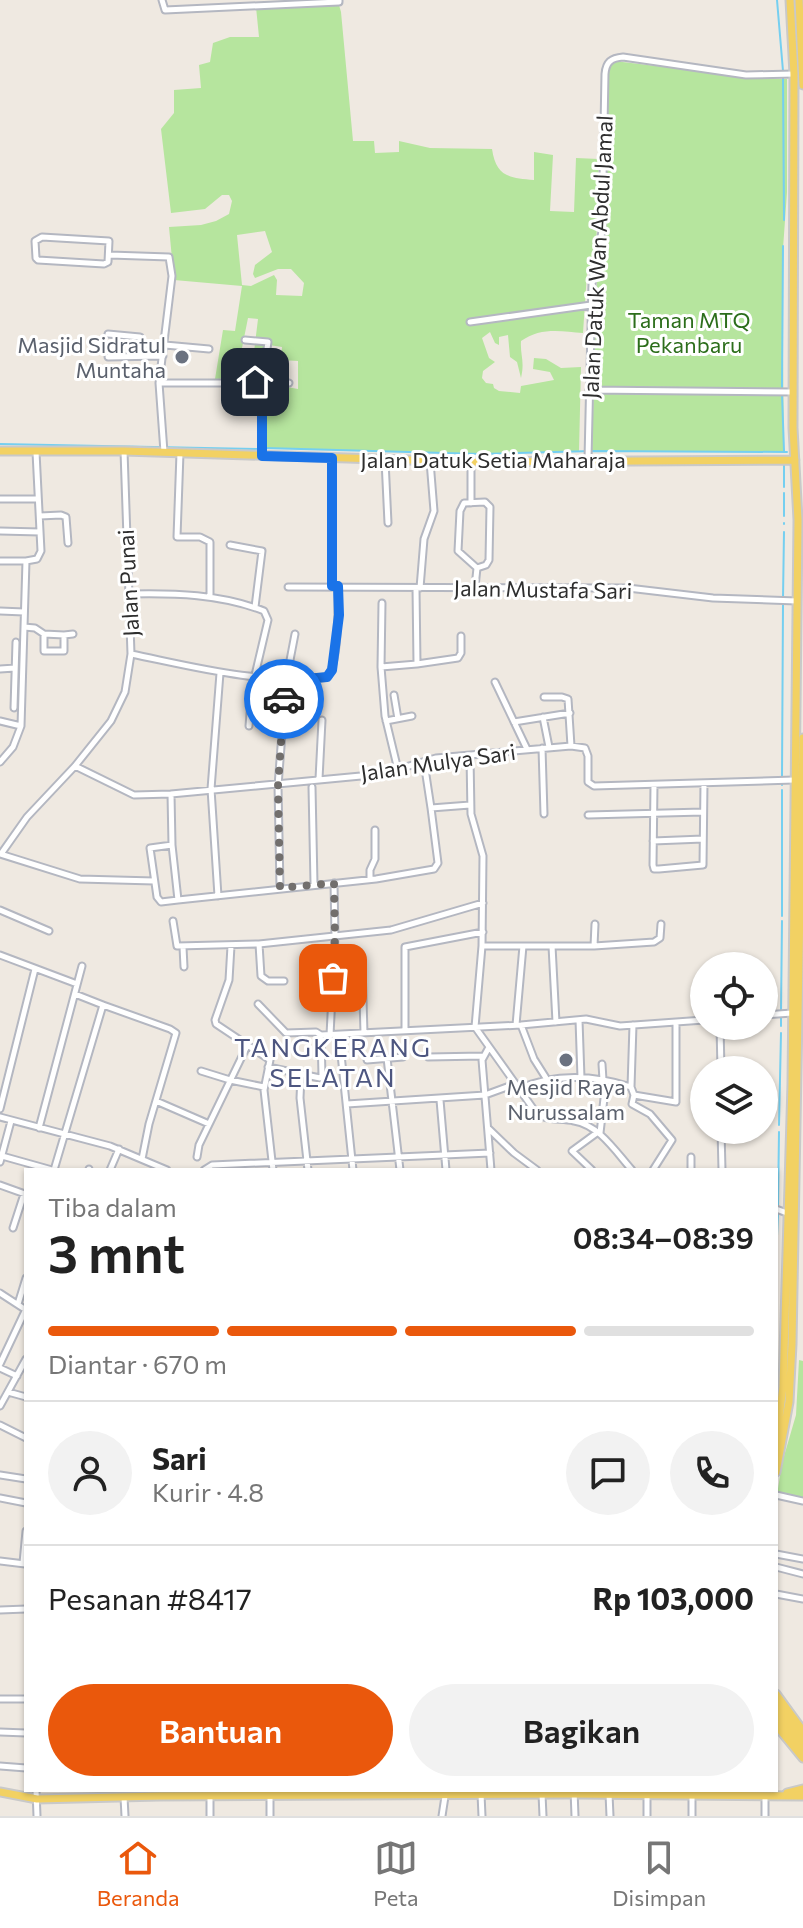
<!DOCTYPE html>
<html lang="id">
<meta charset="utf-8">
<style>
body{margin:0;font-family:Commissioner,sans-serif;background:#f2f2f2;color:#222;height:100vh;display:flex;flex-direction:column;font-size:30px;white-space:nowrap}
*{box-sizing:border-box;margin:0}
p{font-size:26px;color:#767676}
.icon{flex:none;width:44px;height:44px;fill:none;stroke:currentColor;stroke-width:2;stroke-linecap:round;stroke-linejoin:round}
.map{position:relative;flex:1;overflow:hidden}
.panel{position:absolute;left:24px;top:1168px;width:754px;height:624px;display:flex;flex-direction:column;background:#fff;border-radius:0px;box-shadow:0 2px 6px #0004}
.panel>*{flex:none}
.buttons{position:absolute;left:690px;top:952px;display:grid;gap:16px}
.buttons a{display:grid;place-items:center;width:88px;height:88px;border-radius:50%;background:#fff;box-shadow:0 2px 6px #0004;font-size:40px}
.pin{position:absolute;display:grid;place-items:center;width:68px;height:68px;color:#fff;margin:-34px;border-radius:16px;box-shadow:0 4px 12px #0006}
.courier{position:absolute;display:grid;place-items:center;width:80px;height:80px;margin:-40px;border:6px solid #1a73e8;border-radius:50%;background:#fff;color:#222;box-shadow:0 2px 10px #0007}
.overview em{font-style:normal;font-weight:600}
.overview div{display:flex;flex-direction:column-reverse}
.overview{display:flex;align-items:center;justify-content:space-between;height:136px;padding:0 24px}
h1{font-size:52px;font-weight:600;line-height:60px}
.bar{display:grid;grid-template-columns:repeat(4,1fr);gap:12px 8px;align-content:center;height:96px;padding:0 24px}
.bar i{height:10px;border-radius:6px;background:#e0e0e0}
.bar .current{background:#ea580c}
.bar p{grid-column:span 4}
.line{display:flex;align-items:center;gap:20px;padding:0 24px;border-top:2px solid #e0e0e0}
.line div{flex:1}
.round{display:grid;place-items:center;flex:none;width:84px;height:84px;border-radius:42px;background:#f2f2f2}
.button{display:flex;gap:16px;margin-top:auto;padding:16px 24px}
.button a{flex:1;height:92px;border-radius:48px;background:#ea580c;color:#fff;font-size:32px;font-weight:600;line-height:92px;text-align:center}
.button a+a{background:#f2f2f2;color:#222}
.dock{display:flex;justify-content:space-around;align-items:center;height:112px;border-top:2px solid #e0e0e0;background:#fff;font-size:22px;color:#767676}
.dock a{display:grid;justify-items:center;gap:4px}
.dock .current{color:#ea580c}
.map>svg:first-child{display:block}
.green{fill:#b6e59e;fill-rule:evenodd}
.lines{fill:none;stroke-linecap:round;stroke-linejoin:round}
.stream{stroke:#75cff0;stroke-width:2}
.minor-casing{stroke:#b4b7c1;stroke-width:9}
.major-casing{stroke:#c9c9c9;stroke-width:11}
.minor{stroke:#fff;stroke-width:5}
.major{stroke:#f2d163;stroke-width:7}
.done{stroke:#726f6d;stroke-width:8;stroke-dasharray:0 14.4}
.route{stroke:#1a73e8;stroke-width:10}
.worship-dot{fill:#6b7280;stroke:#fff;stroke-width:3}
.labels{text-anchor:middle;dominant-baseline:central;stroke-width:6;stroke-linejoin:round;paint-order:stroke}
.street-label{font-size:22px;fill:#2e2e2e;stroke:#fff}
.park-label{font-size:22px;fill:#2c6e1b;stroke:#fff}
.worship-label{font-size:22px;fill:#5b616d;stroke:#fff;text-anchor:end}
.quarter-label{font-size:26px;letter-spacing:2px;fill:#4d5680;stroke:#fff}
</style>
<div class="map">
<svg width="803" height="1816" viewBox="0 0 803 1816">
<rect width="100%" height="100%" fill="#efe9e1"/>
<!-- green -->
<path class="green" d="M 334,4 L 339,5 L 341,12 L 353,141 L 374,141 L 375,153 L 399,152 L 399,141 L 430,148 L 492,149 C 496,176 508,178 534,180 L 534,152 L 553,155 L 550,211 L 574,212 L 576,158 L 599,159 L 596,249 L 587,273 L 583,333 C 561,331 540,327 521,341 C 520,355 525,361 521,378 L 517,362 L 510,357 L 508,335 L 499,337 L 499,345 L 495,343 L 490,332 L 482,338 L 489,358 L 495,362 L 483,371 L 482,378 L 486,383 L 493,384 L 494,388 L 499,391 L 520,393 L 521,386 L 554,380 L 550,372 L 533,369 L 534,358 L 546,359 L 561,368 L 581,367 L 579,451 L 481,454 L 267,448 L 265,383 L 298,389 L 298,361 L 281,360 L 282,347 L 269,345 L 267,361 L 253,360 L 258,319 L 248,318 L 236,378 L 215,379 L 223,330 L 235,331 L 242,286 L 174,280 L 169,227 L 201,225 L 216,221 L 229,214 L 232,201 L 229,195 L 222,195 L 205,209 L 171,213 L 161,129 L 174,113 L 174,90 L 201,88 L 199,65 L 210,62 L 213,43 L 230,37 L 259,37 L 256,7 ZM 265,231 L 272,252 L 255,265 L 253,274 L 255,278 L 278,269 L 291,269 L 304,283 L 302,296 L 276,295 L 277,280 L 274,275 L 251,286 L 242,285 L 237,235 Z
M 614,61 L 767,79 L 787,79 L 787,192 L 782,263 L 784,452 L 592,451 L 597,277 L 605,254 L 607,68 Z
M 799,1360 L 803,1361 L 803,1499 L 777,1495 L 782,1463 L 796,1415 Z"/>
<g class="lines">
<!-- stream -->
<path class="stream" d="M 777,0 L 783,71
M 783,78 L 784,220
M 782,387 L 783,246
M 782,394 L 784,451
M 0,444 L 259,449
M 265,448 L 481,454 L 592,451 L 787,452
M 784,487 L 784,464
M 784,493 L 784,516
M 784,524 L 784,523
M 783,598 L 784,532
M 782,776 L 783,605
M 782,785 L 782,784
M 782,916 L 782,790
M 781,1011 L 782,921
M 781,1017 L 781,1026
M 779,1125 L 781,1033
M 778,1206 L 779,1132
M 776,1258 L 778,1214"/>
<defs>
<path id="minor" d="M 162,0 L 165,10 L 339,2 L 339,0
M 42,237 L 109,241 L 108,262 L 104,264 L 38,260 L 36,258 L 35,241 Z
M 110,255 L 169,257 L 172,276 L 159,383 L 164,452
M 470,322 L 591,305
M 108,334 L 140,337 L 141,356
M 245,340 L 268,342 L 262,383 L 262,456
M 165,345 L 209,349
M 108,357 L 163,356
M 263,381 L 289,383
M 159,383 L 262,383
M 589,390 L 793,392
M 124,451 L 131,654 C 199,668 257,684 327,677 C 339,665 338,605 338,586
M 180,453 L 177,537 L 200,537 L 210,542 L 210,597
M 588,459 L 592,284 L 602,231 L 605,74 C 606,62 611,58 623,57 L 746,75 L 794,74
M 385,460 L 388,523
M 0,499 L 38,499
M 485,502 L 490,507 L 489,560 L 486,565 L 477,568 L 458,551 L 460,511 L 464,503 Z
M 471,503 L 471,462
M 40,516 L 61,515 L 66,517 L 68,543
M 0,531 L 40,532
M 230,545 L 262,551 L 255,607
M 0,561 L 26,561
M 332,586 L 332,458
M 288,587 L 628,588 L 713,598 L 797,601
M 475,587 L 477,568
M 420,588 L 424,539 L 434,511 L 430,461
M 129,594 C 174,593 221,594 264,611 L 268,620 L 252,688 L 249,726
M 0,611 L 24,612
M 24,627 L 35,628 L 44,634 L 64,635 L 64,651 L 44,651 L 44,634
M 64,635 L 73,634
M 417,664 L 458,658 L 461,653 L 461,636
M 381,667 L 382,603
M 0,669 L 15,668
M 495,682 L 527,749
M 394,695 L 398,719
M 544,697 L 562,697 L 568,699 L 571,746
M 14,708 L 16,642
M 543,717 L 549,747
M 0,721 L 21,726
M 386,721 L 412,716
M 514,722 L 570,713
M 542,748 L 544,814
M 470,756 L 471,814 L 483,856 L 482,946 L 475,1027 L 537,1114 C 548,1121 561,1118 574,1121 C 599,1125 616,1152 632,1170
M 0,762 L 13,747 L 21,726 L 26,561 L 37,559 L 41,551 L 36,452
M 424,762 L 431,808 L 470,805
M 75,766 L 134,795 L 171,794
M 398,770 L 385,716 L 381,667 L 417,664 L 416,588
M 319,779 L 322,720
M 654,785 L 653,865 L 654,869 L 659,869 L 703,865 L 704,783
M 312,787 L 314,884
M 431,808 L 438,863 L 434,869 L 376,879 L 178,900 L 161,902 L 157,897 L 150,848 L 172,845 L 171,794 L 382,774 L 436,758 L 571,746 L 585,748 L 588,756 L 588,782 L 594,786 L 794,780
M 588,815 L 703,812
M 653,841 L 703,839
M 172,845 L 178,900
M 0,854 L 80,879 L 154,881
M 1,854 L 27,817 L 75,766 L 111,721 L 125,692 L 131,654
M 370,879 L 370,870 L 375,859 L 375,830
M 280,888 L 278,786 L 286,681 L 295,634
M 218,896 L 211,789 L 220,673
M 0,910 L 49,931
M 173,921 L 177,946 L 259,944 L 391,930 L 483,903
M 259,944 L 261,976 L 268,981 L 284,981
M 231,946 L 229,980 L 215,1020 L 216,1024 L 270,1060 L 264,1090 L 273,1170
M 482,946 L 594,946 L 654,942 L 660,938 L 661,924
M 552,946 L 556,1022
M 594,946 L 595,924
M 183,947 L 184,967
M 0,955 L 77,984
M 362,965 L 364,1033
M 333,978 L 359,977
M 75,994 L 103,1005
M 258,1004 L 286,1033 L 316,1032 L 321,1035
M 764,1015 L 792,1013
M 579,1020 L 581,1078
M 516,1025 L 523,946
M 521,1025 L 534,1059 L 546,1078
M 633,1025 L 631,1087 L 634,1095 L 632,1104 L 650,1114 L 672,1140 L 653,1170
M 720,1026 L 721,1070
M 405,1030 L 405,947 L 483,932
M 330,1035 L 335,937 L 334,883
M 339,1035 L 353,1170
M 488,1049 L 482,1060 L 491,1170
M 428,1057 L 483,1056
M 387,1058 L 400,1170
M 367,1060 L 403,1057
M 602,1064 L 603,1080
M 268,1067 L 320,1078 L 322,1076 L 321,1035 L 521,1025 L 586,1019 L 620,1026 L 704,1020
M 201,1071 L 230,1080 L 264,1087
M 301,1076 L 300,1098 L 308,1170
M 519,1089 C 554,1073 595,1075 631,1087
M 634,1095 L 676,1102 L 676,1023
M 440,1100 L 446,1170
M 156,1101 L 209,1124
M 347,1104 L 485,1095 L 515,1084
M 0,1109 L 35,969
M 0,1117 L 110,1146 L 167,1170
M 39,1128 L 82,966
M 489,1129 L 514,1153 L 537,1170
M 721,1130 L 722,1170
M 600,1133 L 606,1081
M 2,1156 L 52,1170
M 197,1157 L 199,1145 L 248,1044
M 0,1162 L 11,1121
M 54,1170 L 103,1005 L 170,1029 L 176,1033 L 149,1124 L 142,1159
M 89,1170 L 89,1169
M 110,1170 L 119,1149
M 204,1170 L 212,1165 L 490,1153
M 592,1170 L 572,1151 L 598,1132
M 691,1170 L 691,1157
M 0,1185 L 25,1194
M 776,1209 L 787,1213
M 13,1228 L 24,1194
M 0,1293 L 26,1310
M 18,1304 L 26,1278
M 0,1364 L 26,1309
M 0,1368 L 17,1376
M 8,1392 L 26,1397
M 0,1406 L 26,1359
M 0,1425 L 26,1438
M 0,1475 L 26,1479
M 776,1495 L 803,1501
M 0,1498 L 26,1503
M 776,1554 L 803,1559
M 0,1561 L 25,1564
M 23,1563 L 26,1531
M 776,1567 L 803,1574
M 776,1594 L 803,1599
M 0,1610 L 26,1609
M 0,1699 L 26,1699
M 0,1732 L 26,1733
M 0,1766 L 26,1768
M 36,1790 L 37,1816
M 574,1790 L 575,1816
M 481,1794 L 482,1816
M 542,1794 L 543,1816
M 609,1794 L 610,1816
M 647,1794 L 647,1816
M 692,1794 L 692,1816
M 270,1795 L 270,1816
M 124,1797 L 125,1816
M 765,1797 L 765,1816
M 210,1816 L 210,1796
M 442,1816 L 446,1790"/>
<path id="major" d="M 799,0 L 803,85
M 0,451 L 124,451 L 471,462 L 795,460
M 776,1441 L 783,1387 L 792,1084 L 798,520 L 793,428 L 794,74 L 790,0
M 776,1472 L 789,1402 L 792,1344 L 803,738
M 776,1694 L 803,1731
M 776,1704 L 803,1741
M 776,1715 L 803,1751
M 776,1725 L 803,1758
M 0,1792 L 37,1799 L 160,1796 L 574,1794 L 803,1796
M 787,1793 L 803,1789"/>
</defs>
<!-- minor casing -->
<use href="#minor" class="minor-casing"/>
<!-- major casing -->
<use href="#major" class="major-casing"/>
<!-- minor -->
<use href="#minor" class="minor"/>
<!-- major -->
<use href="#major" class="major"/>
</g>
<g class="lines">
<!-- done -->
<path class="done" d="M 284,699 L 278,786 L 280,888 L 334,883 L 335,937 L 333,978"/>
<!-- route -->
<path class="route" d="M 255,382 L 262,383 L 262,456 L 332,458 L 332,586 L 338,586 L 339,615 L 332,670 L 327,677 L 286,681 L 284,699"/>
</g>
<!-- markers -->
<g class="worship-dot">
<circle cx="182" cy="357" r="8"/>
<circle cx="566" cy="1060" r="8"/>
</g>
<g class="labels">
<!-- street labels -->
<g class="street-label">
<text transform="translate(597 257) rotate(-87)">Jalan Datuk Wan Abdul Jamal</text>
<text x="493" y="459">Jalan Datuk Setia Maharaja</text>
<text transform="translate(128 583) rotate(-93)">Jalan Punai</text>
<text transform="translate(543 589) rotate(1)">Jalan Mustafa Sari</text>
<text transform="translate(438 762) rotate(-8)">Jalan Mulya Sari</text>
</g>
<!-- park labels -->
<g class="park-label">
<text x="689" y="319">Taman MTQ<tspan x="689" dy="25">Pekanbaru</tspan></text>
</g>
<!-- worship labels -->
<g class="worship-label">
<text x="166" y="344">Masjid Sidratul<tspan x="166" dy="25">Muntaha</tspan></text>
<text x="566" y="1086" text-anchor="middle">Mesjid Raya<tspan x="566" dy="25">Nurussalam</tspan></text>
</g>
<!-- quarter labels -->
<g class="quarter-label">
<text x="333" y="1046">TANGKERANG<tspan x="333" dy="30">SELATAN</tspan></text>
</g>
</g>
</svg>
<div class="buttons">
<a><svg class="icon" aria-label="locate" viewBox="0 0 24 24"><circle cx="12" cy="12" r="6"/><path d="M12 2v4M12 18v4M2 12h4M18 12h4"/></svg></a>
<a><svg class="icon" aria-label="layers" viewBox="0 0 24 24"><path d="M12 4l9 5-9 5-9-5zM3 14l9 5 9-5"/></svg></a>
</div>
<div class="pin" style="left:333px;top:978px;background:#ea580c"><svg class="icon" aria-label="bag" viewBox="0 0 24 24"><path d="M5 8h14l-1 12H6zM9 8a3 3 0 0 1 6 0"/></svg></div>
<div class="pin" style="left:255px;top:382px;background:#1f2937"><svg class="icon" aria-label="home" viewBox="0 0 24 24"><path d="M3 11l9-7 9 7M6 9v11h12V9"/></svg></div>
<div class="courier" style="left:284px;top:699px"><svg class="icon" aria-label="car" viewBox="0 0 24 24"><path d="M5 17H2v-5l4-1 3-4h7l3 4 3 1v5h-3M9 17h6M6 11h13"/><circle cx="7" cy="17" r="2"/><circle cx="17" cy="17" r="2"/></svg></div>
<section class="panel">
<div class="overview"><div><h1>3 mnt</h1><p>Tiba dalam</p></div><em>08:34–08:39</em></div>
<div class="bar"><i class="current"></i><i class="current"></i><i class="current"></i><i></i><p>Diantar · 670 m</p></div>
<div class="line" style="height:144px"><a class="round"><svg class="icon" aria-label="person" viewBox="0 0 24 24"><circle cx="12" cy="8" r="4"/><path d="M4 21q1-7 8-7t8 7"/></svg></a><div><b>Sari</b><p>Kurir · 4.8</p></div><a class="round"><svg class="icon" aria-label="chat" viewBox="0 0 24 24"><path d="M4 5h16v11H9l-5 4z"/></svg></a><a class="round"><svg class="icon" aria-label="phone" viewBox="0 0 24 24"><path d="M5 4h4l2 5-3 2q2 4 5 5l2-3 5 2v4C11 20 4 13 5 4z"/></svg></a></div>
<div class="line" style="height:104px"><div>Pesanan #8417</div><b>Rp 103,000</b></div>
<div class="button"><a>Bantuan</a><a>Bagikan</a></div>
</section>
</div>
<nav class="dock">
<a class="current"><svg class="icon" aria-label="home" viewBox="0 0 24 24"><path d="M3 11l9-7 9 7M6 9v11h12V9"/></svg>Beranda</a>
<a><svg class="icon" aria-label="map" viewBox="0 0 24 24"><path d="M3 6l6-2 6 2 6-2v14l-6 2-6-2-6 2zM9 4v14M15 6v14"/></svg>Peta</a>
<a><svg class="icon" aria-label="saved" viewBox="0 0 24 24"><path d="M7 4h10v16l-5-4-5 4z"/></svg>Disimpan</a>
</nav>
